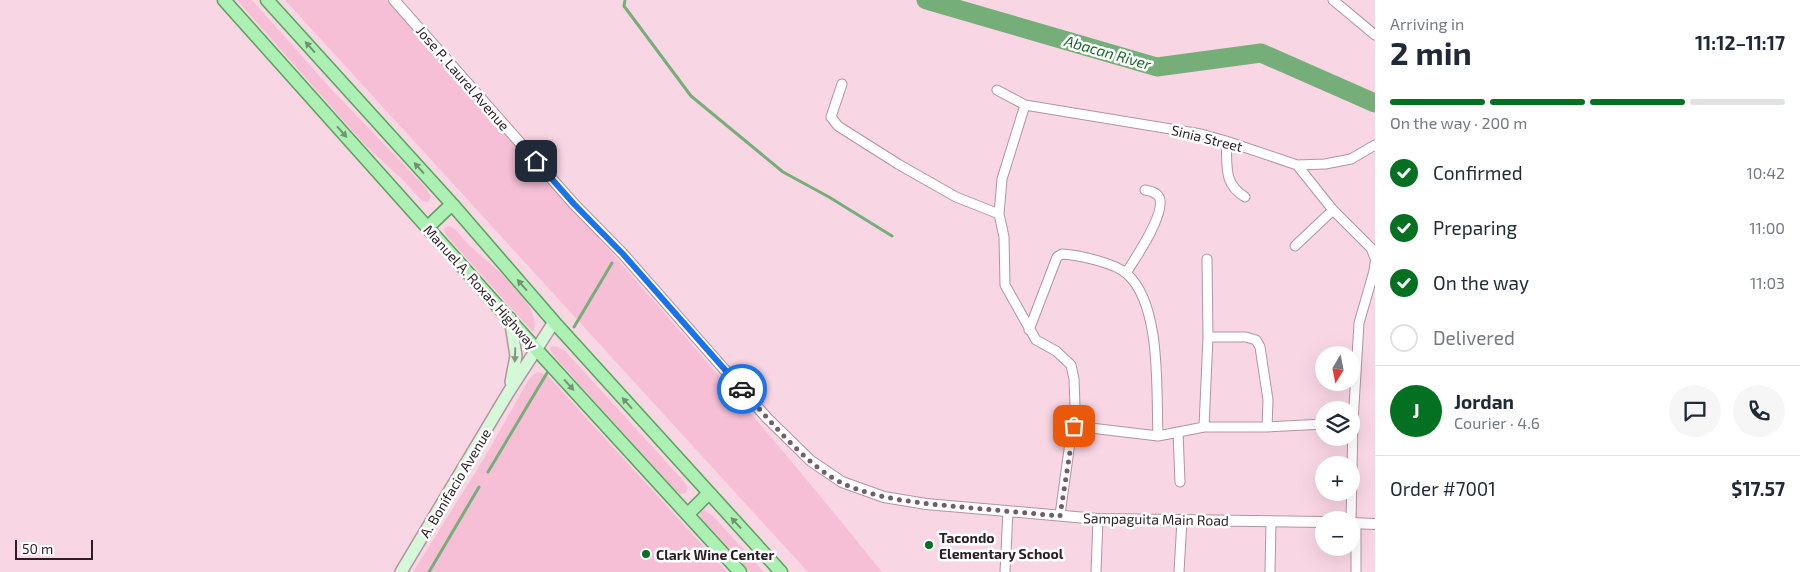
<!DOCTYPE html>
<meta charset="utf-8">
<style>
body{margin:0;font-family:"Exo 2",sans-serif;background:#f6f6f7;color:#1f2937;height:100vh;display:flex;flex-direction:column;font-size:19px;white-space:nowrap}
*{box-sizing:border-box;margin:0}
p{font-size:16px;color:#747a83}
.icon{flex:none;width:28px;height:28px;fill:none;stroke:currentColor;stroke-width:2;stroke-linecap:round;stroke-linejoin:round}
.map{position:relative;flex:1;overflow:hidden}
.sheet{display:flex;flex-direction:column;background:#fff;width:425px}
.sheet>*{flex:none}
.needle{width:32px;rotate:190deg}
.controls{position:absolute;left:1315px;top:346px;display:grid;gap:10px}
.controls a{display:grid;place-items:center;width:45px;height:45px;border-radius:50%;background:#fff;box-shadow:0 5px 20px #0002;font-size:25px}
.scale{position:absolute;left:15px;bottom:12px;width:78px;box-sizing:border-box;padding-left:5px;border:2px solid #2b1e23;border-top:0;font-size:14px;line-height:18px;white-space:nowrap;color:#2b1e23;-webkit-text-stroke:4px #fff;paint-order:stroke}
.pin{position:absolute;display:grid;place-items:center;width:42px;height:42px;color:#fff;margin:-21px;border-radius:10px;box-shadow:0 2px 8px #0006}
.courier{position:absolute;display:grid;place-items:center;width:50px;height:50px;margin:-25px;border:4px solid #1a73e8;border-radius:50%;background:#fff;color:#222;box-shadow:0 1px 6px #0007}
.head em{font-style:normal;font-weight:700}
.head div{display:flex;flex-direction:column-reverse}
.head{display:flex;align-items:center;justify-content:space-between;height:85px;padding:0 15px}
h1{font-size:32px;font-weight:700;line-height:38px}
.bar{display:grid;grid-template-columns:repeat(4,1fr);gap:8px 5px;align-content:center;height:60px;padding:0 15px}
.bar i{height:6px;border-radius:4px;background:#e0e1e3}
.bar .active{background:#047022}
.bar p{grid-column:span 4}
.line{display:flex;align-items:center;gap:12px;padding:0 15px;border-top:1px solid #e0e1e3}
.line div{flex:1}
.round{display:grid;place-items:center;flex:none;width:52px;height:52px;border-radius:26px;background:#f6f6f7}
ol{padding:0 15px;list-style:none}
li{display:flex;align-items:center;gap:15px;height:55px}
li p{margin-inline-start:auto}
li .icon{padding:5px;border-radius:50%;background:#047022;color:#fff;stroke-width:4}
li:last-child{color:#747a83}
li i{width:28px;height:28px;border:2px solid #e0e1e3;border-radius:50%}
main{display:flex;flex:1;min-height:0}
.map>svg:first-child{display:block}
.green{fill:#f6bfd6}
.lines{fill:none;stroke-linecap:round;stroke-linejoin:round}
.stream{stroke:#76ae79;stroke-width:3}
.river{stroke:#76ae79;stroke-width:19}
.minor-casing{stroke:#b393a0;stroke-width:11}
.tertiary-casing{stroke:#b393a0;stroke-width:12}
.secondary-casing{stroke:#b393a0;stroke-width:14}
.primary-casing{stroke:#5aa15f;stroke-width:15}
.minor{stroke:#fff;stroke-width:9}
.tertiary{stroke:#fff;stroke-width:10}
.secondary{stroke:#d5f8d9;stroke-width:11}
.primary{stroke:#acf1b3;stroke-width:12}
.oneway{fill:#729272}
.oneway2{fill:#889687}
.done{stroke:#735e67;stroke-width:5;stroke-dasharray:0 9}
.route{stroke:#1a73e8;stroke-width:6}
.poi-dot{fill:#047022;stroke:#fff;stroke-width:2}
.labels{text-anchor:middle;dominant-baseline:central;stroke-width:5;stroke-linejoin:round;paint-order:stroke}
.street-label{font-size:14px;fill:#2b1e23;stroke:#fff}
.poi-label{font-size:14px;font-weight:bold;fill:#2b1e23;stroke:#fff;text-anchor:start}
.water-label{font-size:15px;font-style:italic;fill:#176826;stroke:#fff}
</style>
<main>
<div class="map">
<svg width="1375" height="572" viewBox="0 0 1375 572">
<rect width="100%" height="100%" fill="#f9d6e4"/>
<!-- green -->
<path class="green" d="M 237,0 L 252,0 L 331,89 L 425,187 L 431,196 L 428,202 L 422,201 L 404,181 L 365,145 Z
M 285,0 L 386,0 C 554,188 724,375 882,572 L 808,572 Z
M 448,226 C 456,227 462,238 468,244 C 487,263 542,301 534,331 L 532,331 L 446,235 L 444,230 Z
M 552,346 L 558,347 L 565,351 L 680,477 L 688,487 L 686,493 L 680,494 L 673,488 L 553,355 L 550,349 Z
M 539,372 L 548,376 L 727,572 L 413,572 L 483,460 L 529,379 L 534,374 Z
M 703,510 L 712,515 L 764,572 L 750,572 L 700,517 L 700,512 Z"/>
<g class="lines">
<!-- stream -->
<path class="stream" d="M 625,0 L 624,6 L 691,96 L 783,172 L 829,197 L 892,236
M 574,327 L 612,263
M 488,472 L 547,373
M 429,572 L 479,487"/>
<!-- river -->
<path class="river" d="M 926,0 L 1157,67 L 1261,53 L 1375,103"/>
<defs>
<path id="minor" d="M 1333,0 L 1375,35
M 842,84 L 831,117 L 838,126 L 898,164 L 956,197 L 999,214
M 997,90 L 1025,105 L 1201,134 L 1226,141 L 1297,165 L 1333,210 L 1371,248 L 1375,258
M 1025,105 L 1002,179 L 999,214 L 1004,237 L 1005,285 L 1036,340 L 1056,351 L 1071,365 L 1074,379 L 1075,406 L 1060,515
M 1226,141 C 1228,164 1222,183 1245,197
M 1297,165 L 1325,164 L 1351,159 L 1375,145
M 1295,246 L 1333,210
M 1126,273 C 1135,259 1167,212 1159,197 C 1156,192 1150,191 1145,190
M 1029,330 L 1057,257 L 1062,254 C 1079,255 1115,263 1127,274 C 1162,305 1156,392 1158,436
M 1208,337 L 1246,337 L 1256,340 L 1260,347 L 1268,400 L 1267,427
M 1074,426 L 1158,436 L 1204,427 L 1267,427 L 1324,424
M 1204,427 L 1208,337 L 1207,259
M 1178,432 L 1180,482
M 1351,520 L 1353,422 L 1359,323 L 1374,271 L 1375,263
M 1005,572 L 1008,511
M 1096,572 L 1098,519
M 1179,572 L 1182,520
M 1270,572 L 1271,521
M 1356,572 L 1356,523"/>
<path id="tertiary" d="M 394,0 L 574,204 L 623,254 L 767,418 L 811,461 L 842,482 L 884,497 L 926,504 L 1098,519 L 1324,522
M 1351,523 L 1375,524"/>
<path id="secondary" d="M 510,318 L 516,356 L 511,382
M 401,572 L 508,393 L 554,322"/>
<path id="primary" d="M 224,0 L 536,349 L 740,572
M 267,0 L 452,204 L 554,322 L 781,572
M 428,227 L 452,204
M 688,514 L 709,493"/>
</defs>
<!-- minor casing -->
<use href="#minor" class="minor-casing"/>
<!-- tertiary casing -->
<use href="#tertiary" class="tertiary-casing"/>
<!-- secondary casing -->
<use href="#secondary" class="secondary-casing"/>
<!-- primary casing -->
<use href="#primary" class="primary-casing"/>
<!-- minor -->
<use href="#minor" class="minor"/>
<!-- tertiary -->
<use href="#tertiary" class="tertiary"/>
<!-- secondary -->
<use href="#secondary" class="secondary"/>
<!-- primary -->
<use href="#primary" class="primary"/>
</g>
<!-- one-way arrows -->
<defs><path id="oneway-solid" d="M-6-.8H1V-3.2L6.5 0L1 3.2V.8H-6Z" transform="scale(1.25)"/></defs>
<g class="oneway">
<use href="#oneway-solid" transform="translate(310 47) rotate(-132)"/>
<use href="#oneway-solid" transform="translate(342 132) rotate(48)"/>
<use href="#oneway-solid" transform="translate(419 168) rotate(-132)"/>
<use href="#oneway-solid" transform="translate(522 285) rotate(-131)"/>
<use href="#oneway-solid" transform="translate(569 385) rotate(48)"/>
<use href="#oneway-solid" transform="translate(627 403) rotate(-132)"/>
<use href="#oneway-solid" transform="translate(736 523) rotate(-133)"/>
</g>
<use class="oneway2" href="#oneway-solid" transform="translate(515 355) rotate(92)"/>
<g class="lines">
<!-- done -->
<path class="done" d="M 742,389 C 768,419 807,466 842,483 C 878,500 922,503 961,507 C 994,510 1027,513 1060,516 L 1074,426"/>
<!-- route -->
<path class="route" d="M 536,161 L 574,204 L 623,254 L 742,389"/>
</g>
<!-- markers -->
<g class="poi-dot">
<circle cx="929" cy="545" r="5"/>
<circle cx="646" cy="554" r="5"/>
</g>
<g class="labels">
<!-- street labels -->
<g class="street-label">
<text transform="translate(463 78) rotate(49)">Jose P. Laurel Avenue</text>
<text transform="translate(1207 138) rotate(14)">Sinia Street</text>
<text transform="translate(481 287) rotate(48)">Manuel A. Roxas Highway</text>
<text transform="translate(455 483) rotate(-59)">A. Bonifacio Avenue</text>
<text transform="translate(1156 519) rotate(1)">Sampaguita Main Road</text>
</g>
<!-- poi labels -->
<g class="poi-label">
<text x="939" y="537">Tacondo<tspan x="939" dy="16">Elementary School</tspan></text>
<text x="656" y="554">Clark Wine Center</text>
</g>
<!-- water labels -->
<g class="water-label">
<text transform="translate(1108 52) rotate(16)">Abacan River</text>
</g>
</g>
</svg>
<div class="controls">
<a><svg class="needle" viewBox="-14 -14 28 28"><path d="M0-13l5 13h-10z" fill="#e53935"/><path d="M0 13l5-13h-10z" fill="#747a83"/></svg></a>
<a><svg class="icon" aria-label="layers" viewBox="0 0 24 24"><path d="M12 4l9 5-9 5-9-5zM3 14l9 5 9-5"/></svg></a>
<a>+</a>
<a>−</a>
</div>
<div class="scale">50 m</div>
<div class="pin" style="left:1074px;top:426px;background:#ea580c"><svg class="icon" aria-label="bag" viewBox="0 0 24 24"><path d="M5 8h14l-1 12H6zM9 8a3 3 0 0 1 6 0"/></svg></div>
<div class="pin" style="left:536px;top:161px;background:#1f2937"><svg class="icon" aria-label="home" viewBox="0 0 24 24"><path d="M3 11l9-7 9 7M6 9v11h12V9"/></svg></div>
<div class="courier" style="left:742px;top:389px"><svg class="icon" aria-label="car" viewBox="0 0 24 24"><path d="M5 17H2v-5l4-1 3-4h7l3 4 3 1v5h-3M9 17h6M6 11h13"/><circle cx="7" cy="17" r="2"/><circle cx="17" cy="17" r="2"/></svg></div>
</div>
<section class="sheet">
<div class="head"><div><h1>2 min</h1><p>Arriving in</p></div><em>11:12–11:17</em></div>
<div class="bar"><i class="active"></i><i class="active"></i><i class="active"></i><i></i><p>On the way · 200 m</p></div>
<ol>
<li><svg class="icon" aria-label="check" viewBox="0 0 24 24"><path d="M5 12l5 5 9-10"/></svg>Confirmed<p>10:42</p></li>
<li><svg class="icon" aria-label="check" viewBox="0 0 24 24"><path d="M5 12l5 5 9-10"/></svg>Preparing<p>11:00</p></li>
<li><svg class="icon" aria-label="check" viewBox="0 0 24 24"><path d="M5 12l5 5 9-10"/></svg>On the way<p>11:03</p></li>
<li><i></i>Delivered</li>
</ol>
<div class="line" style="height:90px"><b class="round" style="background:#047022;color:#fff">J</b><div><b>Jordan</b><p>Courier · 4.6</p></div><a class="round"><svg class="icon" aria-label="chat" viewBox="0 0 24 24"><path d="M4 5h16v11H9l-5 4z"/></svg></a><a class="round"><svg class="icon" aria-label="phone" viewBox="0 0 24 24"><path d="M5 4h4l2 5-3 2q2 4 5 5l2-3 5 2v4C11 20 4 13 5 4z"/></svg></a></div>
<div class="line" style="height:65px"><div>Order #7001</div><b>$17.57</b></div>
</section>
</main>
